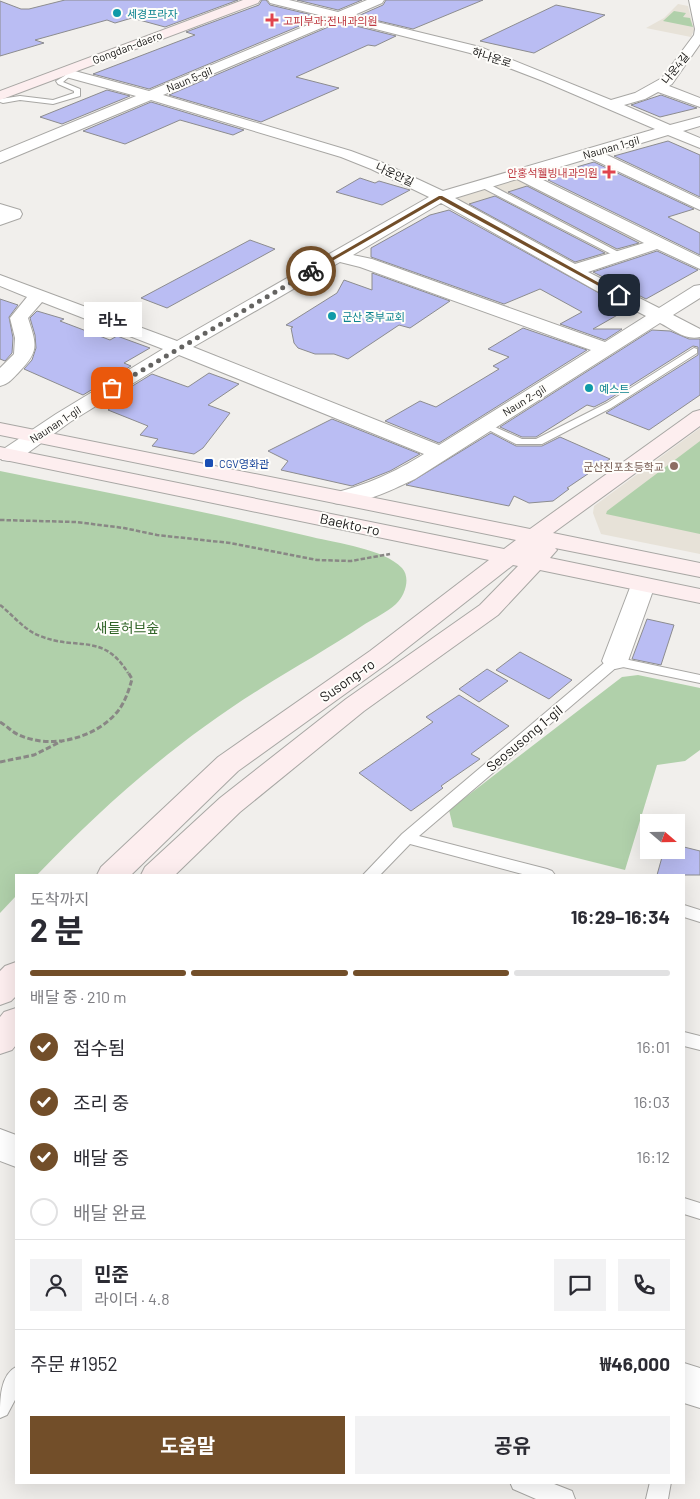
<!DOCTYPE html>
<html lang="ko">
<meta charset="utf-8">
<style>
body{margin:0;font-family:Barlow,"Noto Sans KR",sans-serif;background:#f2f2f3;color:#2b2b33;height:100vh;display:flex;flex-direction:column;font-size:19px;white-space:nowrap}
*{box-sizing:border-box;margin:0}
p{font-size:16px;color:#7c7c81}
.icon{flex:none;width:28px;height:28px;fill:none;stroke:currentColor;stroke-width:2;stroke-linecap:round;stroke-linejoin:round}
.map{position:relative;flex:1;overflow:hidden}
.side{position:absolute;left:15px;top:874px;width:670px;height:610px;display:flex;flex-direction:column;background:#fff;border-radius:0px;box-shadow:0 5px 20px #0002}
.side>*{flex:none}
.needle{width:32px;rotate:110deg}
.fabs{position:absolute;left:640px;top:814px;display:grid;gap:10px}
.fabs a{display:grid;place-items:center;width:45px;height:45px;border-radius:0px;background:#fff;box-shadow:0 5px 20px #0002;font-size:25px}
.pin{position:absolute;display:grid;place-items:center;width:42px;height:42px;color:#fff;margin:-21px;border-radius:10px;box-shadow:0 2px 8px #0006}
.courier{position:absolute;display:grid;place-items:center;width:50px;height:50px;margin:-25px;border:4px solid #724e29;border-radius:50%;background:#fff;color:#222;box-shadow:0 1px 6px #0007}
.bubble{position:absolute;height:35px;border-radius:0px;background:#fff;box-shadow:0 5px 20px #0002;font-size:16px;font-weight:700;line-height:35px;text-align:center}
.headline em{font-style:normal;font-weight:700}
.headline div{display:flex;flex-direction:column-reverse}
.headline{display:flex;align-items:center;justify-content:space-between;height:85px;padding:0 15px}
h1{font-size:32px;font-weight:700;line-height:38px}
.bar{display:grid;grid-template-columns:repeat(4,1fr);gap:8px 5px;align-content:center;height:60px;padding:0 15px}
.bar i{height:6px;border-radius:4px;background:#e1e1e2}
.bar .selected{background:#724e29}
.bar p{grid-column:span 4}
.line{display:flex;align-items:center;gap:12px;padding:0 15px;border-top:1px solid #e1e1e2}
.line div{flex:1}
.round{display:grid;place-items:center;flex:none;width:52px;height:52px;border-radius:0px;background:#f2f2f3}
ol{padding:0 15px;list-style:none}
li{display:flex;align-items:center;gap:15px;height:55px}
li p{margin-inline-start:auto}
li .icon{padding:5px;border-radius:50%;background:#724e29;color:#fff;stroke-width:4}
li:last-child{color:#7c7c81}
li i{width:28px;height:28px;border:2px solid #e1e1e2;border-radius:50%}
.button{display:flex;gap:10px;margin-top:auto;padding:10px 15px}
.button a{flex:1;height:58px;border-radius:0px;background:#724e29;color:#fff;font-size:20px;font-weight:700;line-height:58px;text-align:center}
.button a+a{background:#f2f2f3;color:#2b2b33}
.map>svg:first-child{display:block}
.built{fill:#e7e2d8}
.green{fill:#b0d0aa}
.building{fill:#babdf3;stroke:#8c8c8f}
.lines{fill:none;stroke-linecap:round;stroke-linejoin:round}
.lane-casing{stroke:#a8a7a4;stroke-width:2}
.street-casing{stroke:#a8a7a4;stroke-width:2}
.secondary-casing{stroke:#a8a7a4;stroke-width:2}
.path-far1{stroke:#898785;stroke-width:2.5;stroke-dasharray:4.5 2;stroke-linecap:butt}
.path{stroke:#898785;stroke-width:3;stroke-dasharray:5.5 2.5;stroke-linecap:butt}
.lane{fill:#fff;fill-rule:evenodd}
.street{fill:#fff;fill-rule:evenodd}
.secondary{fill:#fdeeef;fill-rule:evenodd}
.route{fill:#724e29}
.done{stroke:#646361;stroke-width:5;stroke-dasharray:0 9}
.culture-dot{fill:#0f9aa8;stroke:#fefdfa;stroke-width:2}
.health-dot{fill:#e0444e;stroke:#fefdfa;stroke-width:2}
.transit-dot{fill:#1a4fb4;stroke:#fefdfa;stroke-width:2}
.education-dot{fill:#8d6e63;stroke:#fefdfa;stroke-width:2}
.labels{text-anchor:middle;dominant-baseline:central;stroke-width:4;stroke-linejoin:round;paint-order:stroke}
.far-culture-label{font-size:11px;fill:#0d838f;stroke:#fefdfa;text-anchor:start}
.far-health-label{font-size:11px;fill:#be3a42;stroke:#fefdfa;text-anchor:start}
.far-street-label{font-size:11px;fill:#181716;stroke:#fefdfa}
.far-transit-label{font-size:11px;fill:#164399;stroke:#fefdfa;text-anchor:start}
.far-education-label{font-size:11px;fill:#785e54;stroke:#fefdfa;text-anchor:end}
.street-label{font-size:14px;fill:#181716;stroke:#fefdfa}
.park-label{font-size:14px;fill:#326529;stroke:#fefdfa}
</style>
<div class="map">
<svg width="700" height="1499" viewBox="0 0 700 1499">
<rect width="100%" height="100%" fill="#f1efec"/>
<!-- built -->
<path class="built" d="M 678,4 L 688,6 L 694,30 L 691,37 L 646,28 L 664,18 Z
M 518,179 L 647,243 L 576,264 L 457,200 L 462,195 Z
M 700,428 L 700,554 L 601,534 L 593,513 L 594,506 Z"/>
<!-- green -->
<path class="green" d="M 674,11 L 686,13 L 683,17 L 690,18 L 693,27 L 663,21 Z
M 700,441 L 700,534 L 606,514 L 607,511 Z
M 0,471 C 104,492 209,512 312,537 C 337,543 384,549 402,568 C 411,578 405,596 396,604 C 387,612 375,618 365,624 C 331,647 295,667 260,689 C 178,740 104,805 37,875 L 16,875 L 16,896 L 0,913 Z
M 638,675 L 700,688 L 700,750 L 685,761 L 657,765 L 625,870 L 453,827 L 449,810 L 622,677 Z"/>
<!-- building -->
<path class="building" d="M 65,0 L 238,0 L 165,27 L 132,18 L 115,23 L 107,20 L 35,40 L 44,43 L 0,56 L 0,1 L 21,9 L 29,9 Z
M 262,0 L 266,0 L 270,5 L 321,17 L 149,89 L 93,74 L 195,35 L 186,32 L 259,5 Z
M 297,0 L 362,0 L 338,10 Z
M 386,0 L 483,0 L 413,29 L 358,16 L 383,5 Z
M 556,5 L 605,15 L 534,53 L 480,41 Z
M 340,22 L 396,36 L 375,46 L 368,45 L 296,77 L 339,88 L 261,122 L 169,95 Z
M 107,90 L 130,96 L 62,124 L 40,117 Z
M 661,95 L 697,108 L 660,117 L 631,105 Z
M 151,102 L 244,130 L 233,135 L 180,120 L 125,144 L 83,131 Z
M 668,141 L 700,155 L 700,197 L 614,156 Z
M 594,162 L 694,209 L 668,217 L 700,233 L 700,255 L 548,180 L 565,175 L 559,172 Z
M 360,178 L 375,183 L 379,181 L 410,190 L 382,205 L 336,192 Z
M 527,186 L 639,243 L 617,249 L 508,192 Z
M 495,196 L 605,253 L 575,262 L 469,204 Z
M 449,210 L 628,309 L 593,329 L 622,329 L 605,340 L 560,324 L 582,312 L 540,289 L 504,304 L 371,257 L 371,248 L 430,215 Z
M 250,240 L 275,249 L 167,308 L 141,298 Z
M 657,251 L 698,270 L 646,299 L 593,272 Z
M 372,273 L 450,301 L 410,328 L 399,325 L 348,359 L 334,354 L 315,354 L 298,348 L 294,343 L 291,328 L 293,327 L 286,325 L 337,293 L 344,280 L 372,290 Z
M 0,299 L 18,305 L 9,317 L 13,338 L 12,353 L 5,361 L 0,359 Z
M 37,311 L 64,319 L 60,321 L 110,340 L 117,336 L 150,348 L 124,363 L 131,366 L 83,395 L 24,369 L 32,360 L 36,348 L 35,335 L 30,318 Z
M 523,328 L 587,350 L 439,443 L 385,421 L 420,401 L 436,407 L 499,369 L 493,366 L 509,357 L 488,349 Z
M 652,330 L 670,331 L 689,339 L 700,339 L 700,395 L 649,430 L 606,413 L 698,355 L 698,347 L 693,346 L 606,401 L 594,407 L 587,405 L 536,437 L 522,437 L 500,427 Z
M 209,373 L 239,384 L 208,405 L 230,413 L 203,448 L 194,454 L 152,446 L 158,439 L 140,435 L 148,426 L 108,410 L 112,407 L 103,404 L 152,374 L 188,387 Z
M 332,419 L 420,454 L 390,471 L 352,486 L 281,470 L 288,461 L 268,451 Z
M 491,433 L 516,446 L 542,446 L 560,437 L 610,459 L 567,488 L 569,489 L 553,501 L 529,503 L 514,496 L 509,506 L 406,485 Z
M 647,619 L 674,625 L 661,665 L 632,659 Z
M 520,652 L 572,680 L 549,699 L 496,670 Z
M 487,669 L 508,681 L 479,702 L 459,689 Z
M 459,695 L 509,726 L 471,754 L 480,759 L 441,786 L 443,788 L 411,811 L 359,773 L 433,722 L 426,717 Z
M 676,845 L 700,851 L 700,875 L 657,875 L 664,850 L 676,850 Z"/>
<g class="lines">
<defs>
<path id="lane" d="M 66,75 L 69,77 L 63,82 L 80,89 L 80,96 L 53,104 L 20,100 L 3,103 L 0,102 L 0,99 L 20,96 L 53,100 L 74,93 L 74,91 L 58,84 L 56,81 Z
M 479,182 L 485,182 L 624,255 L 617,257 L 479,186 Z
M 694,348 L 697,349 L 697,353 L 611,408 L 542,444 L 516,444 L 479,425 L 484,422 L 522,439 L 536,439 L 607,403 Z
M 615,657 L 700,675 L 700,683 L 618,666 L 419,836 L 547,869 L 552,871 L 555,875 L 526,875 L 410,844 L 380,875 L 363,875 L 402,834 L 610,658 Z
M 684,905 L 700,910 L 700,922 L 684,917 Z
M 684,1032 L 700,1036 L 700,1050 L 684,1046 Z
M 684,1198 L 700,1203 L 700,1219 L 684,1214 Z
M 16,1367 L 16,1398 L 7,1415 L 0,1418 C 0,1400 0,1375 16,1367 Z
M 510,1482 L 549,1482 L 572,1491 L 575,1499 L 536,1499 L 513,1489 Z
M 650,1482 L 671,1482 L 668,1499 L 646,1499 Z"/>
<path id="street" d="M 268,0 L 289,0 L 338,12 L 367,0 L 384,0 L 382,3 L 352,16 L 480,47 L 611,100 L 635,93 L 662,78 L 694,35 L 695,29 L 689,0 L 700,0 L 700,44 L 672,84 L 669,86 L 700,98 L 700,107 L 658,92 L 645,99 L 624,105 L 670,125 L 700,117 L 700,126 L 683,131 L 700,138 L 700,148 L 668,135 L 605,154 L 700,199 L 700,210 L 590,158 L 533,175 L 700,257 L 700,269 L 657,249 L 588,272 L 659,308 L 694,286 L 700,285 L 700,298 L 673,315 L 700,329 L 700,337 C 686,341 672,329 660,323 L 415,479 C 394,489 356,508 334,503 L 331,498 L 334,493 C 369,484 393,473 424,454 L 179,355 L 70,422 L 18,460 L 10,461 L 2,460 L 0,454 L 2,450 L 56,414 L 163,349 L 42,302 L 28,318 C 37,346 39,351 19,372 C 13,378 9,384 0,386 L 0,368 L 14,354 L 15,338 L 10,318 L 27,297 L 0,286 L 0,275 L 177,341 L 429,197 L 371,169 L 341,157 L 151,100 L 0,163 L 0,152 L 136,96 L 66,77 L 64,74 L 66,71 L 71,70 L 149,91 L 327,17 L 270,3 ZM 340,20 L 470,53 L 543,81 L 655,129 L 443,191 L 383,163 L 351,151 L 163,95 ZM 517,179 L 644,243 L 575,264 L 455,198 ZM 441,203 L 595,290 L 646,316 L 605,342 L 372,259 L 353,255 ZM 340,262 L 360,267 L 591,350 L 439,445 L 193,347 Z
M 0,204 L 20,210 L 22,214 L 20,218 L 0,225 Z
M 643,578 L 652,580 L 655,585 L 628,661 L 624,667 L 615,669 L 606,667 L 602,661 L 631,585 L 634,580 Z
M 0,1129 L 16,1135 L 16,1167 L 0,1161 Z
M 684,1363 L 700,1368 L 700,1408 L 684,1403 Z"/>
<path id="secondary" d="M 243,0 L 260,0 L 258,3 L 0,100 L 0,91 Z
M 700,410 L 700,426 L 553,533 L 700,563 L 700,577 L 555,548 L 557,550 L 550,558 L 700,589 L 700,603 L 540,570 L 498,615 L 364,711 L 240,812 L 175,875 L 141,875 L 145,867 L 220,798 L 346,699 L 480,605 L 518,566 L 513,565 L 388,663 L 238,771 L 131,875 L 97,875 L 101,867 L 218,757 L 370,651 L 489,560 L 0,459 L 0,447 L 504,549 L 516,540 L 0,435 L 0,423 L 530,529 L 693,412 Z
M 16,962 L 16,996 L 11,1001 L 0,1005 L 0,971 L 5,966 Z
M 16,1008 L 16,1045 L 12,1050 L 0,1054 L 0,1017 L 4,1012 Z"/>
</defs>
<!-- lane casing -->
<use href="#lane" class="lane-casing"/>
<!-- street casing -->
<use href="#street" class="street-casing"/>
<!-- secondary casing -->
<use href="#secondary" class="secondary-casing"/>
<!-- path-far1 -->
<path class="path-far1" d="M 0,520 L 76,522 L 124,528 L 157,535 L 230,543 L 317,560 L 351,561 L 390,554
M 0,605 C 13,615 24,630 40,636 C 77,651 103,632 128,673"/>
<!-- path -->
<path class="path" d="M 0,722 C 7,726 12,732 19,735 C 52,750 96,738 118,711 C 125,702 129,690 132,679 L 128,672
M 0,762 L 34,755 L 62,741"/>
<!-- lane -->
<use href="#lane" class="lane"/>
<!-- street -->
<use href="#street" class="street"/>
<!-- secondary -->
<use href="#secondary" class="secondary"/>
</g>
<!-- route -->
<path class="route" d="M 439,196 L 442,196 L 621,295 L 617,296 L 440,199 L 313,272 L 309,271 Z"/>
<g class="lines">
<!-- done -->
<path class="done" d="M 112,388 L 311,271"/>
</g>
<!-- markers -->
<g class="culture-dot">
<circle cx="117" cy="13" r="5"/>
<circle cx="332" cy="316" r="5"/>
<circle cx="589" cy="388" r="5"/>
</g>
<g class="health-dot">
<path d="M269.5 12.5h5v5h5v5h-5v5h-5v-5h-5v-5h5z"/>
<path d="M606.5 164.5h5v5h5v5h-5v5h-5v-5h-5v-5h5z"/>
</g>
<rect class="transit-dot" x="204" y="458" width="10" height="10" rx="2.5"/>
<circle class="education-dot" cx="674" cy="466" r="5"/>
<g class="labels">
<!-- far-culture labels -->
<g class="far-culture-label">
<text x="127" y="13">세경프라자</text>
<text x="342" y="316">군산 중부교회</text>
<text x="599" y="388">예스트</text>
</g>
<!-- far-health labels -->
<g class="far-health-label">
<text x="283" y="20">고피부과;전내과의원</text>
<text x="598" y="172" text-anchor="end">안홍석웰빙내과의원</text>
</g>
<!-- far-street labels -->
<g class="far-street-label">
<text transform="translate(127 47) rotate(-21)">Gongdan-daero</text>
<text transform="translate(492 57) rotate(18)">하나운로</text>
<text transform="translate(675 68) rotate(-51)">나운4길</text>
<text transform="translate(189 79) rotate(-23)">Naun 5-gil</text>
<text transform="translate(611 147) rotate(-16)">Naunan 1-gil</text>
<text transform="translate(395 174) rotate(25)">나운안길</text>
<text transform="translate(524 400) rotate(-32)">Naun 2-gil</text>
<text transform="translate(55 424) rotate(-33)">Naunan 1-gil</text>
</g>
<!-- far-transit labels -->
<g class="far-transit-label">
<text x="219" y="463">CGV영화관</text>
</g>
<!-- far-education labels -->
<g class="far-education-label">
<text x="664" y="466">군산진포초등학교</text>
</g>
<!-- street labels -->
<g class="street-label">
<text transform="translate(350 524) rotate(12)">Baekto-ro</text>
<text transform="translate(347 680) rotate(-35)">Susong-ro</text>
<text transform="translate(524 738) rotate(-40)">Seosusong 1-gil</text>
</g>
<!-- park labels -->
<g class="park-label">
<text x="127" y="627">새들허브숲</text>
</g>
</g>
</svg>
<div class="fabs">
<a><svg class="needle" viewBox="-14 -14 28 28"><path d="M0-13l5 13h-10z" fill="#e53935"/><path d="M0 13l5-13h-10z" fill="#7c7c81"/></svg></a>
</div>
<div class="pin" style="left:112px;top:388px;background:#ea580c"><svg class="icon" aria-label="bag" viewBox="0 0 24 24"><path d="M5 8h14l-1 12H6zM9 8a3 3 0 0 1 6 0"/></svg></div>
<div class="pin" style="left:619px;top:295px;background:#1f2937"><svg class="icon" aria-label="home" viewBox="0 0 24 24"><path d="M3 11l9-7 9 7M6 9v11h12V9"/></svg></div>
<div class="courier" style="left:311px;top:271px"><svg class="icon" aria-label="bike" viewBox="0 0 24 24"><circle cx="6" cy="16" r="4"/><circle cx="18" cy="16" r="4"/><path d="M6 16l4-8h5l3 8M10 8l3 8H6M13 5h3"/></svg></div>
<div class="bubble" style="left:84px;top:302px;width:58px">라노</div>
<section class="side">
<div class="headline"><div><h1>2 분</h1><p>도착까지</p></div><em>16:29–16:34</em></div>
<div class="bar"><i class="selected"></i><i class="selected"></i><i class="selected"></i><i></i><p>배달 중 · 210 m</p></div>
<ol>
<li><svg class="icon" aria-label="check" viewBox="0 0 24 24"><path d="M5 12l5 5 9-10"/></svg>접수됨<p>16:01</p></li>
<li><svg class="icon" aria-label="check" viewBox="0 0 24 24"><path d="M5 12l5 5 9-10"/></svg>조리 중<p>16:03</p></li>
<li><svg class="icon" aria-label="check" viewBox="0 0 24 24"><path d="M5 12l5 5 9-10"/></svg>배달 중<p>16:12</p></li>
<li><i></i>배달 완료</li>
</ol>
<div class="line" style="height:90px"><a class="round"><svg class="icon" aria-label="person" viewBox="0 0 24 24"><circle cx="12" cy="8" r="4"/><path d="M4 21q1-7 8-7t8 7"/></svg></a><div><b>민준</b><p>라이더 · 4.8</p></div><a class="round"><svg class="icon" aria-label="chat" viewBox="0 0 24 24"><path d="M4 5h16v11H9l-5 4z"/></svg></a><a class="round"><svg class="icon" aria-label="phone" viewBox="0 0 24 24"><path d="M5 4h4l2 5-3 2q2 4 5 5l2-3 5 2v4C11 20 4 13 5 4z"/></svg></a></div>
<div class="line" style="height:65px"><div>주문 #1952</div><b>₩46,000</b></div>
<div class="button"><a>도움말</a><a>공유</a></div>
</section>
</div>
